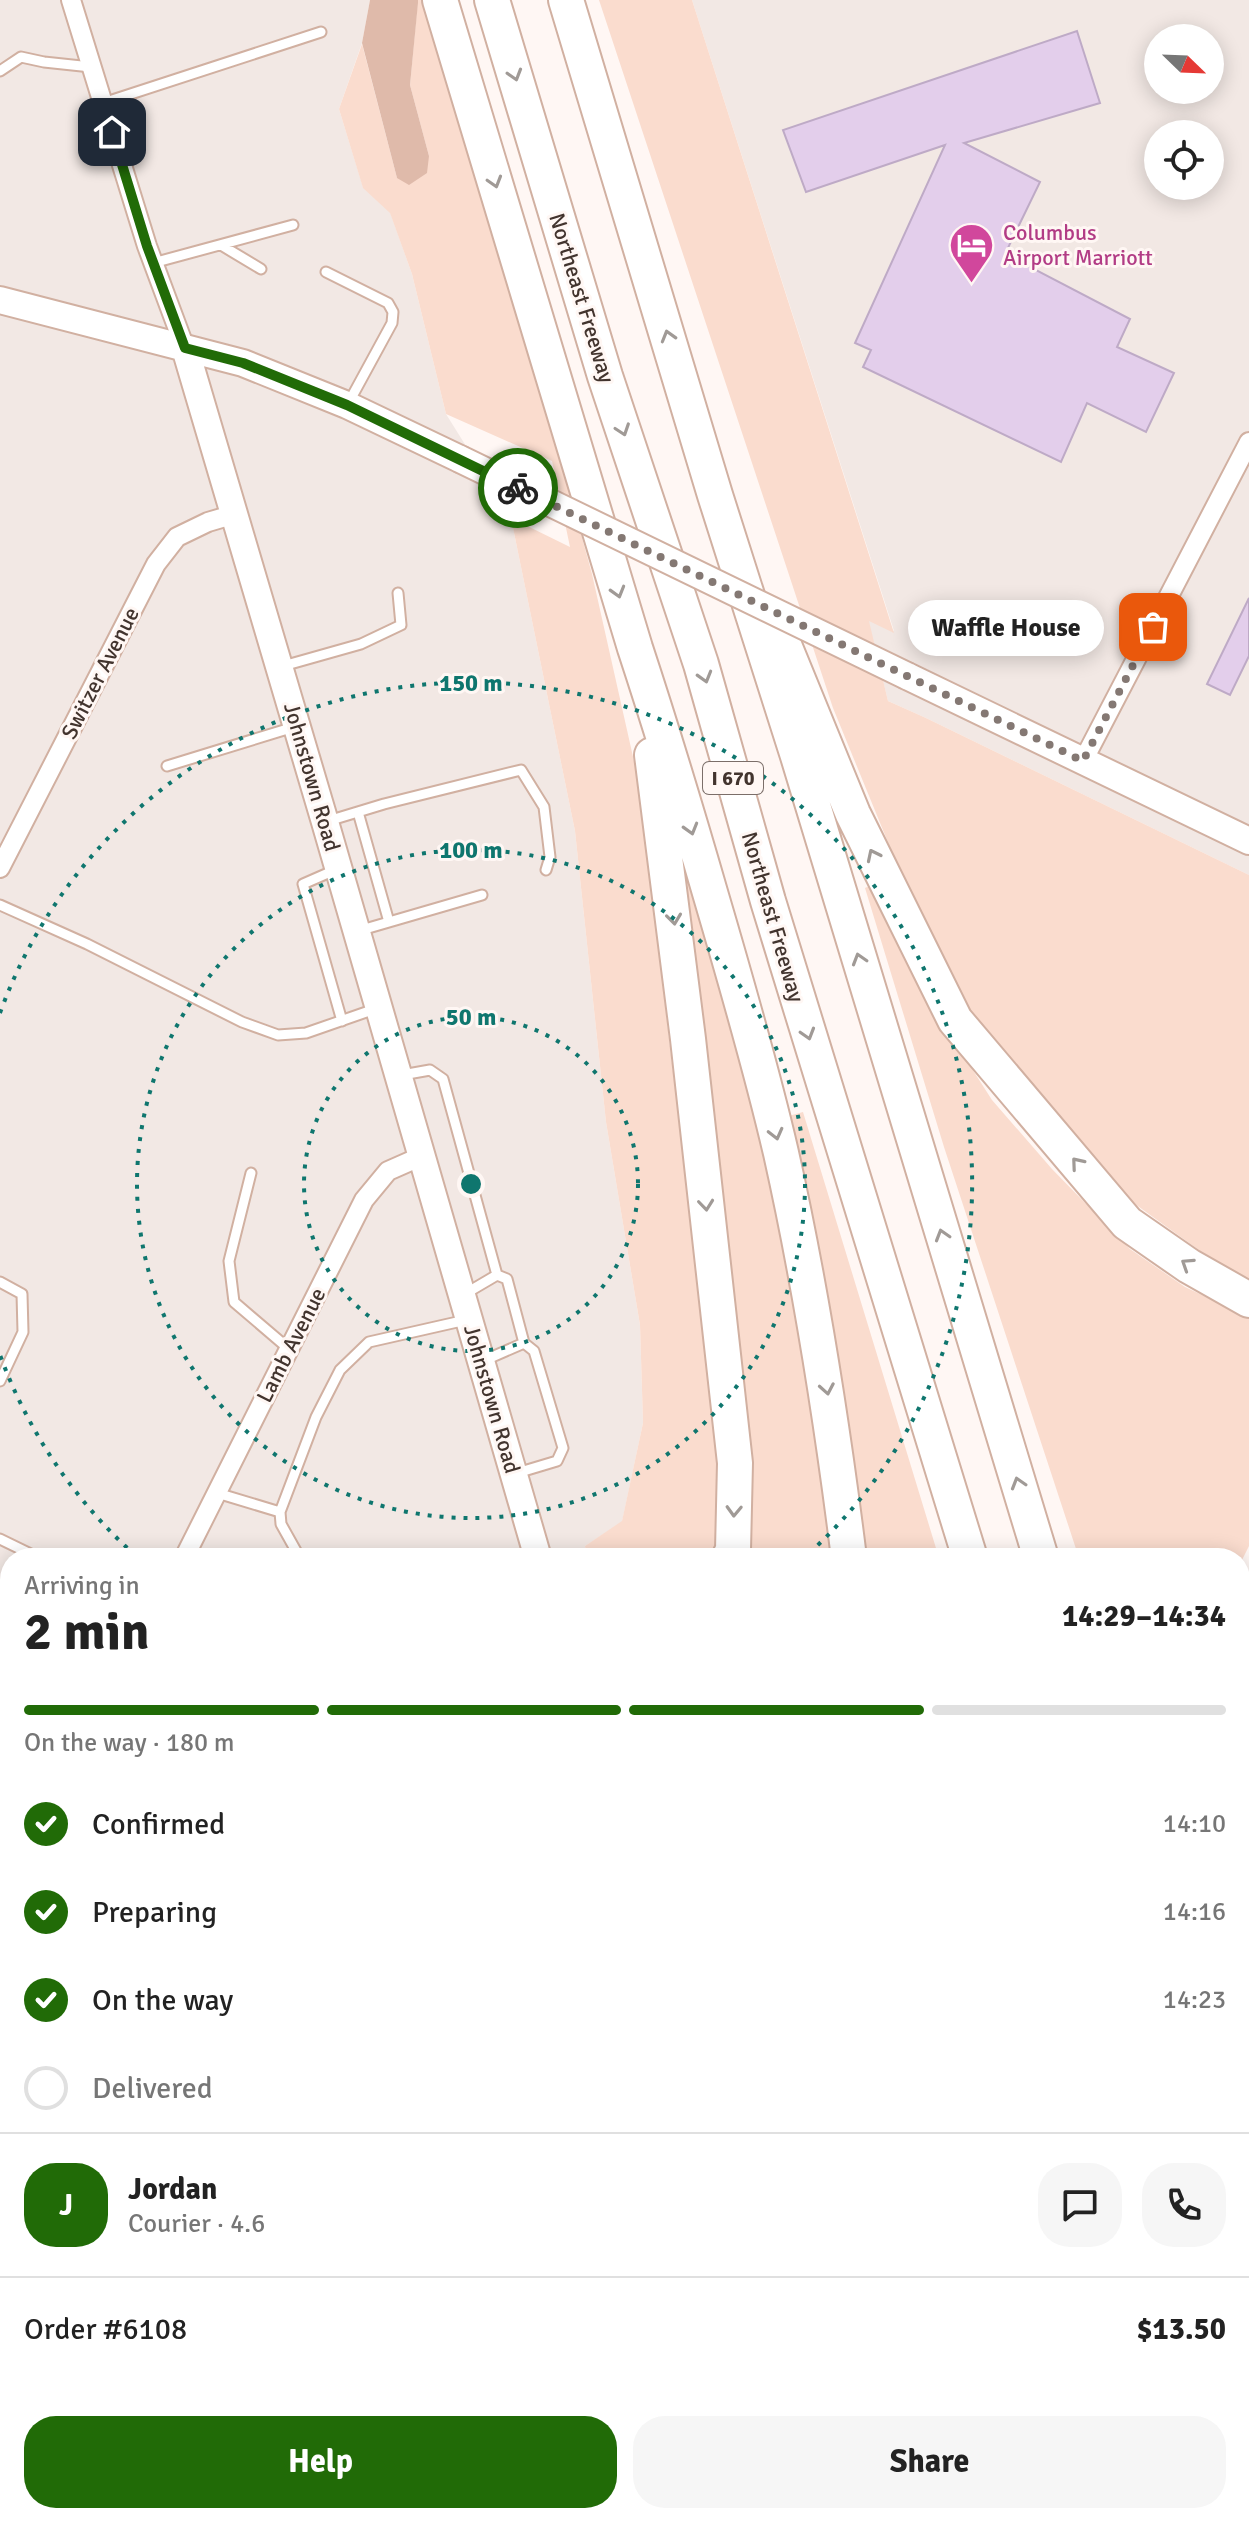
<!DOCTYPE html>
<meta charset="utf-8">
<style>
body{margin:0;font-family:Signika,sans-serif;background:#f6f6f6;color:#222;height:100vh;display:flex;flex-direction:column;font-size:30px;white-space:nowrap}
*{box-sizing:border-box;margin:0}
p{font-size:26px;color:#767676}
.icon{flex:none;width:44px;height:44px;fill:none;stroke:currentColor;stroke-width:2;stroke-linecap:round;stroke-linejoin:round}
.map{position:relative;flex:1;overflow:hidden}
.sheet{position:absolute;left:0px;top:1548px;width:1250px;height:976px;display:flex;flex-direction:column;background:#fff;border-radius:32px 32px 0 0;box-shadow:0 4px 20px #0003}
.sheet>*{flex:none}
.needle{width:52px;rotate:113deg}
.buttons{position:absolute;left:1144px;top:24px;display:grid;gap:16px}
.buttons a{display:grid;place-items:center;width:80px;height:80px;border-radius:50%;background:#fff;box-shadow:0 4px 20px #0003;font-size:40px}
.pin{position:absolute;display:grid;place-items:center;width:68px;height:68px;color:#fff;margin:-34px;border-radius:16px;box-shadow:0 4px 12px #0006}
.courier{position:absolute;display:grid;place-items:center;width:80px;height:80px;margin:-40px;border:6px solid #216b07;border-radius:50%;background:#fff;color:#222;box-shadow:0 2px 10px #0007}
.bubble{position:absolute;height:56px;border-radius:28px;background:#fff;box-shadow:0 4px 20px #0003;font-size:26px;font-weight:800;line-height:56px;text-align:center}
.summary em{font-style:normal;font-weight:800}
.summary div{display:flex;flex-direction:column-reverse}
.summary{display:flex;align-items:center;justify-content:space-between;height:136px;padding:0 24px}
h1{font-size:52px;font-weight:800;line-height:60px}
.bar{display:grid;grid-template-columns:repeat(4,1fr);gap:12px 8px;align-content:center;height:96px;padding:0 24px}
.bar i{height:10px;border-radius:6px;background:#e0e0e0}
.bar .selected{background:#216b07}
.bar p{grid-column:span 4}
.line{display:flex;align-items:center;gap:20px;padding:0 24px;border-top:2px solid #e0e0e0}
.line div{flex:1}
.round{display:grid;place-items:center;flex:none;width:84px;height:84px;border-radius:32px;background:#f6f6f6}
ol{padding:0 24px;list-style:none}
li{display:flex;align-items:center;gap:24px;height:88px}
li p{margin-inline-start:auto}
li .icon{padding:8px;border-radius:50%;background:#216b07;color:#fff;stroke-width:4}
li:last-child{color:#767676}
li i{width:44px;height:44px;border:4px solid #e0e0e0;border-radius:50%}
.button{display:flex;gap:16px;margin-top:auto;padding:16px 24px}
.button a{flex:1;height:92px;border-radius:32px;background:#216b07;color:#fff;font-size:32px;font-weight:800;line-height:92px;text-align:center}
.button a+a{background:#f6f6f6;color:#222}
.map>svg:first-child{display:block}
.built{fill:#f2e8e4;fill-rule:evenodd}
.green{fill:#fadcce}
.forest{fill:#dfbaaa}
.building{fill:#e3ceeb;stroke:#beaac6;stroke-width:2}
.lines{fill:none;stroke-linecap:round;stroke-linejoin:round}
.lane-casing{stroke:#d1b0a1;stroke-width:13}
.street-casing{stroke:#d1b0a1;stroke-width:22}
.secondary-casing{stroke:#d1b0a1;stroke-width:30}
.highway-casing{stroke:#d1b0a1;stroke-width:38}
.lane{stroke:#fff;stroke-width:9}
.street{stroke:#fff;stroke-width:18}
.secondary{stroke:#fff;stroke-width:26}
.highway{stroke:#fff;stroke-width:34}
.secondary-bridge-casing{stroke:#d1b0a1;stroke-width:30;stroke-linecap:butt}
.secondary-bridge{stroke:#fff;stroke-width:26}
.oneway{stroke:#a09a96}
.done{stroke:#847873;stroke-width:8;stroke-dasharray:0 14.4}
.route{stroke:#216b07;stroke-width:10}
.ring{fill:none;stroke:#0f766e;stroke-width:4;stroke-dasharray:4 8}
.labels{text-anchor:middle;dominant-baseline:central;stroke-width:6;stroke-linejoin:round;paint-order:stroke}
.shield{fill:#fff7f4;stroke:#7b6e69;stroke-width:2}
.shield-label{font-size:20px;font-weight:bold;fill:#42342e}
.hotel-label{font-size:22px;fill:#b23c85;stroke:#fff7f4;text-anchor:start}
.street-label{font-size:22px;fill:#42342e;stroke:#fff7f4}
.centre{fill:#0f766e;stroke:#fff7f4;stroke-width:4}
.ring-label{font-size:24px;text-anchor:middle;font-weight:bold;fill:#0f766e;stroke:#fff7f4;stroke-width:6;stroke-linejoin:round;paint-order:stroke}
</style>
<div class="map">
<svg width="1249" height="2524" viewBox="0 0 1249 2524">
<rect width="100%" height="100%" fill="#fff7f4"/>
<!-- built -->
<path class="built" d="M 0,0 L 370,0 L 362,43 L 339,109 L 363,187 L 390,212 L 412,274 L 446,414 L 511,518 L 575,831 L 606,1122 L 640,1325 L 643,1423 L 622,1522 L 585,1546 L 587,1558 L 10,1558 L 10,2514 L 618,2514 L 613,2524 L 0,2524 Z
M 692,0 L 1249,0 L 1249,875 L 926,718 L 888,701 L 868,620 L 894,631 ZM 1158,38 L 1210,38 L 1210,90 L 1158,90 ZM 1158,134 L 1210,134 L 1210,186 L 1158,186 Z"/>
<!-- green -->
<path class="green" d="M 418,0 L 427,0 L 539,382 L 592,574 L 638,779 L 718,1448 L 724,1516 L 715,1558 L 587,1558 L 585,1546 L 622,1521 L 643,1423 L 640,1325 L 606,1122 L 575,831 L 511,518 L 570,547 L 552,461 L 446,414 L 412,274 L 390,213 L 363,188 L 339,109 L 362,44 L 397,178 L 429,156 L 410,85 Z
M 599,0 L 692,0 L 894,633 L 869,621 L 888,701 L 926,718 L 1249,875 L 1249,1281 L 1228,1271 L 1128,1199 L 999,1051 L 964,1000 L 910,896 L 833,708 Z
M 691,864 L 732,1006 L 789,1256 L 835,1558 L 747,1558 L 752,1522 L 750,1476 L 681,866 Z
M 874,884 L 917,983 L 992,1100 L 1052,1169 L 1130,1249 L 1185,1287 L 1249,1317 L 1249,1546 L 1240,1564 L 1240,1558 L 1079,1558 L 944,1147 L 865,888 Z
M 803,1112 L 939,1558 L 862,1558 L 785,1117 Z
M 1249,1648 L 1249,2074 L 1240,2047 L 1240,1666 Z
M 618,2514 L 820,2514 L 823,2524 L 613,2524 Z
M 854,2514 L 951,2514 L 953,2524 L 857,2524 Z
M 1046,2514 L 1114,2514 L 1119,2524 L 1046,2524 Z
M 1146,2514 L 1230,2514 L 1233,2524 L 1151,2524 Z"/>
<!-- forest -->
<path class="forest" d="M 370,0 L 418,0 L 418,3 L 410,85 L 429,156 L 427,173 L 409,185 L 397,178 L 362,43 Z"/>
<!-- building -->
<path class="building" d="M 1077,31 L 1100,103 L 964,143 L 1040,182 L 1005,254 L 1130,319 L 1117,347 L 1174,373 L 1146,432 L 1087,403 L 1061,462 L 863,367 L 871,350 L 855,343 L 945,145 L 806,192 L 783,130 Z
M 1249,598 L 1249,656 L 1230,695 L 1207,684 Z"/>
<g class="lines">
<defs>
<path id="lane" d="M 0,71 L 21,57 L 44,62 L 91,67
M 103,103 L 321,32
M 221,245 L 261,269
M 153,263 L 293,225
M 326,272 L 388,303 L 393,312 L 392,323 L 349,402
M 283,666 L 361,644 L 401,625 L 398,593
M 167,766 L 294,727
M 358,812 L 389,922
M 328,821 L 384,804 L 521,770 L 544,807 L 550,857 L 546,870
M 335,870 L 303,884 L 342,1021
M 0,905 L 87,944 L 242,1022 L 278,1035 L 306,1033 L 375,1009
M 358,931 L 482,895
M 402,1075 L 430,1070 L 443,1079 L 497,1275
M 251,1173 L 229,1261 L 234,1302 L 289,1349
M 0,1282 L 22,1294 L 23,1332 L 0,1381
M 463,1295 L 497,1275 L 507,1279 L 524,1343
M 485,1360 L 524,1343 L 534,1351 L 563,1448 L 557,1461 L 517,1473
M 217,1493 L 280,1512 L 316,1417 L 340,1370 L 369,1342 L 466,1320
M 280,1512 L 281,1524 L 300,1558
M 0,1539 L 39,1558
M 0,1889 L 10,1894
M 0,1991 L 10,1996
M 0,2159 L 10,2162
M 136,2514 L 155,2524
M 232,2514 L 255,2524
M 369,2524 L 372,2514"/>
<path id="street" d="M 71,0 L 147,246 L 185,348
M 1083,761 L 1249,442
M 0,868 L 156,564 L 177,537 L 208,522 L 235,514
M 184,1558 L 364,1200 L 388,1171 L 422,1156
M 0,1925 L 10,1905
M 195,2524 L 200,2514"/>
<path id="secondary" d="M 0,300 L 243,363 L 347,405 L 460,459
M 185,348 L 325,822 L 538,1558
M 907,676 L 1249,841
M 838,2514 L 841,2524"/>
<path id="highway" d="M 440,0 L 635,648 C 662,730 687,813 711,896 C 736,981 761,1067 781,1153 C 811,1287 832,1422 849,1558
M 492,0 L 605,376 L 701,664 L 768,901 L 970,1558
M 566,0 L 715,495 L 798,756 L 1041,1558
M 779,633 L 853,814 L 955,1020 L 1127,1223 L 1189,1266 L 1249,1300
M 652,755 L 688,1039 L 735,1463 L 733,1550 L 729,1558
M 1240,1620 L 1249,1601
M 1240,2118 L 1249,2138
M 1240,2225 L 1249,2255
M 1240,2449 L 1249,2478
M 967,2514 L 968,2524
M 1032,2514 L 1032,2524
M 1136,2514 L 1141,2524"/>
</defs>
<!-- lane casing -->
<use href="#lane" class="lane-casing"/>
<!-- street casing -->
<use href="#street" class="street-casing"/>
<!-- secondary casing -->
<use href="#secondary" class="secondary-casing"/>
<!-- highway casing -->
<use href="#highway" class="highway-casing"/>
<!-- lane -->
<use href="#lane" class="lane"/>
<!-- street -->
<use href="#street" class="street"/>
<!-- secondary -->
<use href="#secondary" class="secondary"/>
<!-- highway -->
<use href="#highway" class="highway"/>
<defs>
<path id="secondary-bridge" d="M 460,459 L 907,676"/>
</defs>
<!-- secondary-bridge casing -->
<use href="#secondary-bridge" class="secondary-bridge-casing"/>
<!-- secondary-bridge -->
<use href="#secondary-bridge" class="secondary-bridge"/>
</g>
<!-- one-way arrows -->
<defs><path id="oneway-chevron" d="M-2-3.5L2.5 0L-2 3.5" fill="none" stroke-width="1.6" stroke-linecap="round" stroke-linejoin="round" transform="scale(2)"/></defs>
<g class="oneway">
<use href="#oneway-chevron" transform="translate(515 75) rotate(73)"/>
<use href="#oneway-chevron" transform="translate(495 182) rotate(73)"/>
<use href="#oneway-chevron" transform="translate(668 336) rotate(-106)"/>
<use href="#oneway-chevron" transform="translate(623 430) rotate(71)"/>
<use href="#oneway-chevron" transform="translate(618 592) rotate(74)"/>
<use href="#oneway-chevron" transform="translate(705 677) rotate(74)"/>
<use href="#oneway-chevron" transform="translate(691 829) rotate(74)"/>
<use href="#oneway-chevron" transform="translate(873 855) rotate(-116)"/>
<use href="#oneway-chevron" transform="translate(674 919) rotate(83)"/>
<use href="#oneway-chevron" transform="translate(859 959) rotate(-107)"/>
<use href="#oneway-chevron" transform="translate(808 1034) rotate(73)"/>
<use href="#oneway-chevron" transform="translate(776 1134) rotate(76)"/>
<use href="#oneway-chevron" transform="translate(1077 1163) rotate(-130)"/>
<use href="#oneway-chevron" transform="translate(706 1205) rotate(84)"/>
<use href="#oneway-chevron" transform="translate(942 1235) rotate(-107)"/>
<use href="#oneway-chevron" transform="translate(1187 1264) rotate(-147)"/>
<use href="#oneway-chevron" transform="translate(827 1389) rotate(80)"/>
<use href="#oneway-chevron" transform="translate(1018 1483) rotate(-107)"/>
<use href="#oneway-chevron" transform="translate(734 1511) rotate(92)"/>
</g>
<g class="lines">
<!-- done -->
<path class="done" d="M 518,488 L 1083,761 L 1153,627"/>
<!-- route -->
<path class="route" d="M 112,132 L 147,246 L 185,348 L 243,363 L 347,405 L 518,488"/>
</g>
<!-- distance rings -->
<g class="ring">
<circle cx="471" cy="1184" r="167"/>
<circle cx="471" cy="1184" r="334"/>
<path d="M136 1556A501 501 0 0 1 0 1355M0 1013A501 501 0 1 1 806 1556"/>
</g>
<!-- icons -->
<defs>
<symbol id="hotel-pin" viewBox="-11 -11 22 30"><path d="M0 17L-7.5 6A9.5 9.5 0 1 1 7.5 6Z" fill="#d1479c" stroke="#fff7f4"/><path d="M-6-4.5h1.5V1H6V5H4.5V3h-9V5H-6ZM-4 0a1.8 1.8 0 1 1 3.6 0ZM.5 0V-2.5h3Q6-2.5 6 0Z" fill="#fff"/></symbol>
</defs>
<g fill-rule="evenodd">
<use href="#hotel-pin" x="946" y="220" width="51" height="69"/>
</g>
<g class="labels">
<!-- shield labels -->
<rect class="shield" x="703" y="762" width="60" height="32" rx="6"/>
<g class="shield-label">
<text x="733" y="778">I 670</text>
</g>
<!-- hotel labels -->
<g class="hotel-label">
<text x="1003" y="232">Columbus<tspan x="1003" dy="25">Airport Marriott</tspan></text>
</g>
<!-- street labels -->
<g class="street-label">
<text transform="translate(582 298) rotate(73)">Northeast Freeway</text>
<text transform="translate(100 673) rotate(-63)">Switzer Avenue</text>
<text transform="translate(312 777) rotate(74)">Johnstown Road</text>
<text transform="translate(773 917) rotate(74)">Northeast Freeway</text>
<text transform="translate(291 1345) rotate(-63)">Lamb Avenue</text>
<text transform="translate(492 1399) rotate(74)">Johnstown Road</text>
</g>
</g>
<circle cx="471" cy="1184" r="12" class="centre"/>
<g class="ring-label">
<text x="471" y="691">150 m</text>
<text x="471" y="858">100 m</text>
<text x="471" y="1025">50 m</text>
</g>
</svg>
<div class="buttons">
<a><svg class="needle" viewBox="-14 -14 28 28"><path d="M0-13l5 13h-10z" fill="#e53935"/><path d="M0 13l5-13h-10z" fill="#767676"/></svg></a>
<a><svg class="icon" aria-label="locate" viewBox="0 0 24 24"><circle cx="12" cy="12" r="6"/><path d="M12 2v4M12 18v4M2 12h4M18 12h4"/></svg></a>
</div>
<div class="pin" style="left:1153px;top:627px;background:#ea580c"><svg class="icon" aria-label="bag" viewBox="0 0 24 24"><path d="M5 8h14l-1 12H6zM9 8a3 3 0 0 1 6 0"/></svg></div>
<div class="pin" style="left:112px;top:132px;background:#1f2937"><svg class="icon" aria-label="home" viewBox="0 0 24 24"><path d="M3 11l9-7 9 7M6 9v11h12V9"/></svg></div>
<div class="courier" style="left:518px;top:488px"><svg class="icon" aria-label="bike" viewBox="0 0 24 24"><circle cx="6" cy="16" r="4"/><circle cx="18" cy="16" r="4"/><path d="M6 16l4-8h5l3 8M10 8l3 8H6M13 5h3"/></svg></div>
<div class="bubble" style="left:908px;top:600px;width:196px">Waffle House</div>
<section class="sheet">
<div class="summary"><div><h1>2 min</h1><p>Arriving in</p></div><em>14:29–14:34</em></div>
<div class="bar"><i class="selected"></i><i class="selected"></i><i class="selected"></i><i></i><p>On the way · 180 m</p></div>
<ol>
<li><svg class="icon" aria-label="check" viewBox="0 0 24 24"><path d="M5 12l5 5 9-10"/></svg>Confirmed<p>14:10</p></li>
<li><svg class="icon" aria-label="check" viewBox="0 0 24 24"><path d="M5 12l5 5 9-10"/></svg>Preparing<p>14:16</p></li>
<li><svg class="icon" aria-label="check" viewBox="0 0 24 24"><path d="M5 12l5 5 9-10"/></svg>On the way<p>14:23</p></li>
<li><i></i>Delivered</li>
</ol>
<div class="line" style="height:144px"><b class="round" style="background:#216b07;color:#fff">J</b><div><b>Jordan</b><p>Courier · 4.6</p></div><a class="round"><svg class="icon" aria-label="chat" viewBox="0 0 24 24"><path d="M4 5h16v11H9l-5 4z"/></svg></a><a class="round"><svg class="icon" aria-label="phone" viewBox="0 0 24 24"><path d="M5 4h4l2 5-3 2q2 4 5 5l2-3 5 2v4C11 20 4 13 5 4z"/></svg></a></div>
<div class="line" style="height:104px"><div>Order #6108</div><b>$13.50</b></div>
<div class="button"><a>Help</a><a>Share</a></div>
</section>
</div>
